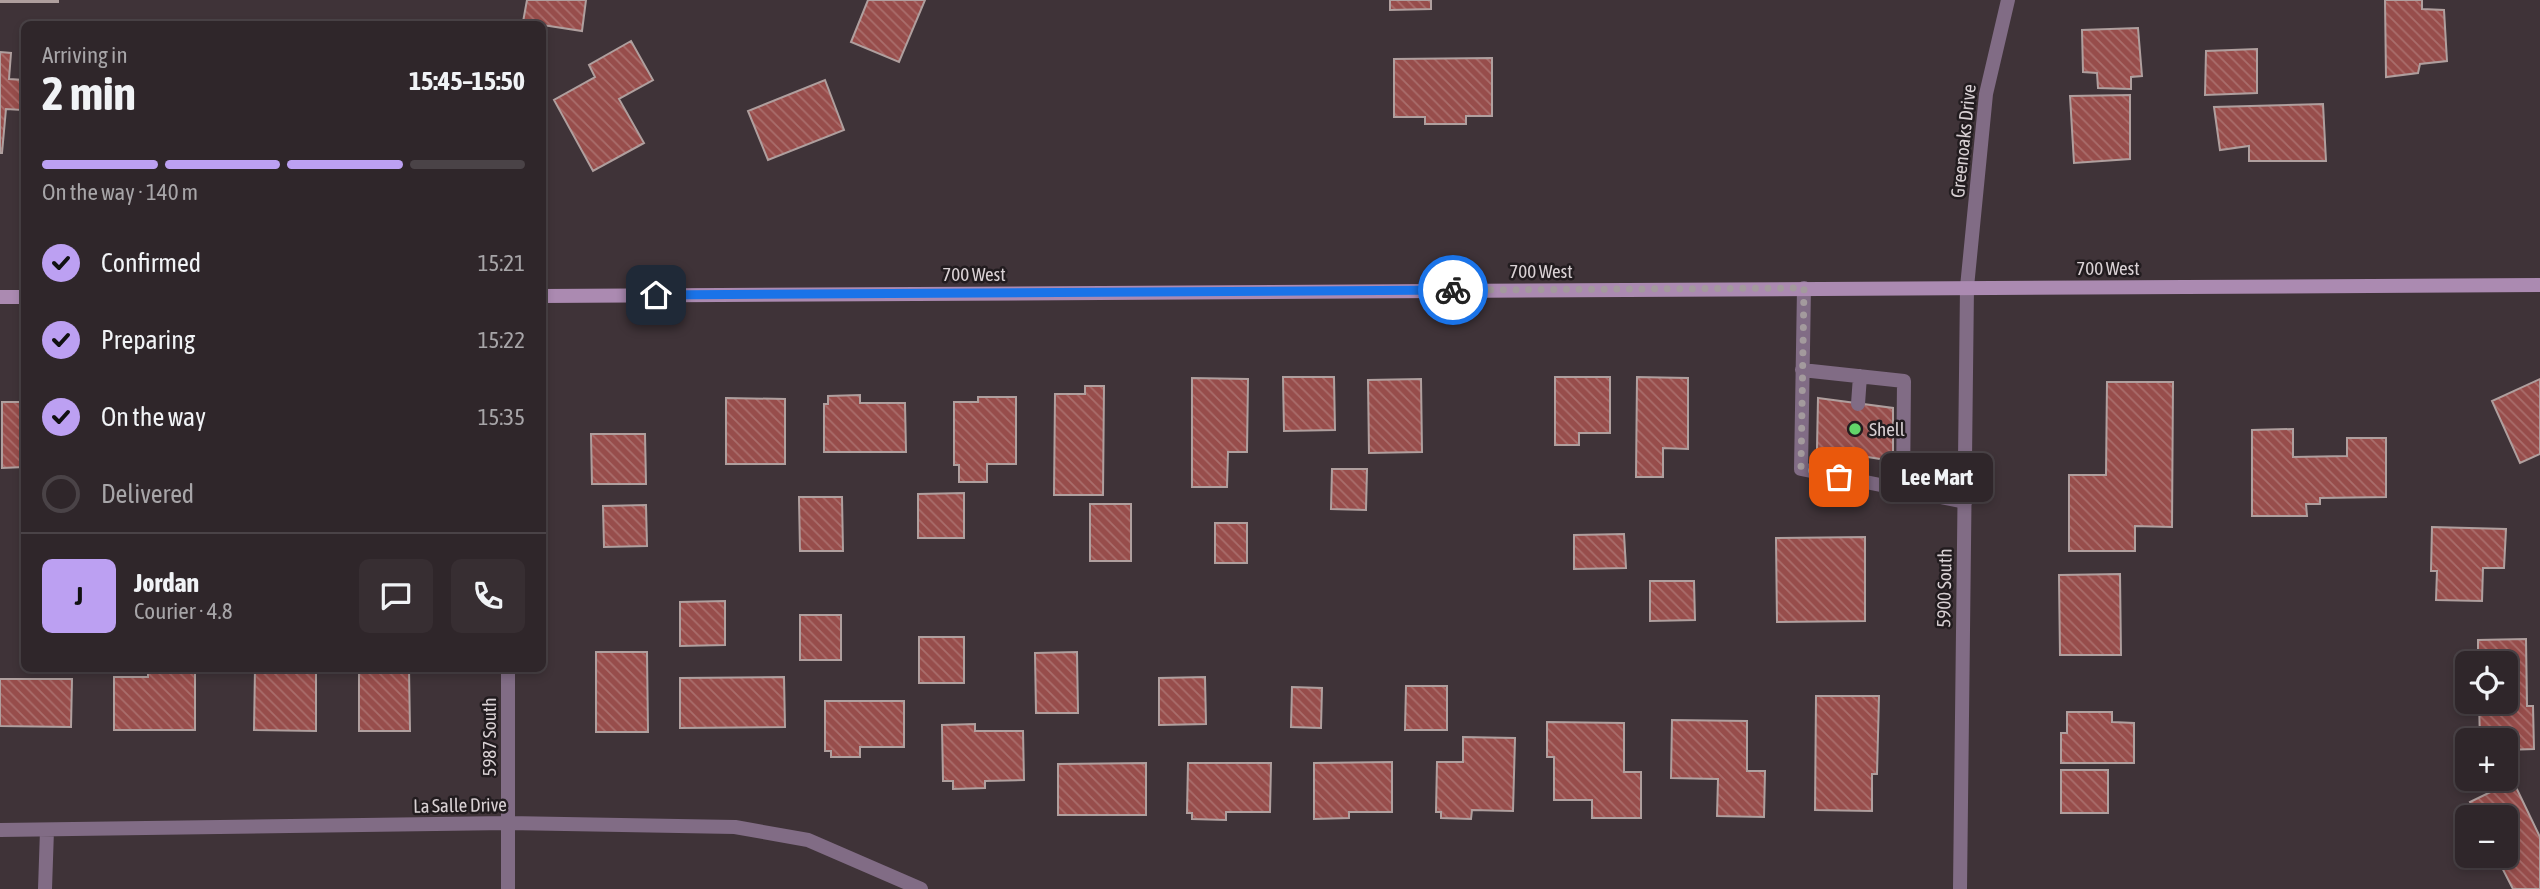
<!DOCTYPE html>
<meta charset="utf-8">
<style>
body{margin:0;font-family:"Asap Condensed",sans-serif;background:#372e32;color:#f1f3f6;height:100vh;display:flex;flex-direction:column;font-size:26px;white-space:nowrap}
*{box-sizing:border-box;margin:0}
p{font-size:23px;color:#a7a5a8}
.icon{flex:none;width:38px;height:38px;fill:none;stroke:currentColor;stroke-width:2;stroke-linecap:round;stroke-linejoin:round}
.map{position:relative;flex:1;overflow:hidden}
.panel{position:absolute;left:21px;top:21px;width:525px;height:651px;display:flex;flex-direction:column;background:#2f262a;border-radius:10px;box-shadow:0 4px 10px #0003,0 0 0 2px #4a4347}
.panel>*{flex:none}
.buttons{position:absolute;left:2455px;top:651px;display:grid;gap:14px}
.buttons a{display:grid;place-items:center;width:63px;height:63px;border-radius:10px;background:#2f262a;box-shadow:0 4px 10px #0003,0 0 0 2px #4a4347;font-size:35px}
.pin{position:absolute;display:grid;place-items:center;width:60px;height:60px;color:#fff;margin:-30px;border-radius:14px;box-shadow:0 4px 10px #0006}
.courier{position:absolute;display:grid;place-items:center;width:70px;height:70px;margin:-35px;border:5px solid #1a73e8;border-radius:50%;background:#fff;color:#222;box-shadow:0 2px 9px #0007}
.bubble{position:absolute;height:49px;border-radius:10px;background:#2f262a;box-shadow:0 4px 10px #0003,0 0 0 2px #4a4347;font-size:23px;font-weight:700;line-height:49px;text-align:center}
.headline em{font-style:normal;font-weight:700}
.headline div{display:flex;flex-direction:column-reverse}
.headline{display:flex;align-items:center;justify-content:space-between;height:119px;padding:0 21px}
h1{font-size:46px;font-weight:700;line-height:52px}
.bar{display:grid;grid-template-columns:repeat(4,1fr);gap:10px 7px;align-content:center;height:84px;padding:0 21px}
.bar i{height:9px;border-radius:5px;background:#4a4347}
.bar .current{background:#bca0f2}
.bar p{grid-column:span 4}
.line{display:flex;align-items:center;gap:18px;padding:0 21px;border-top:2px solid #4a4347}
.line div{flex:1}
.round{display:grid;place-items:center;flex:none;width:74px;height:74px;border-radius:10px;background:#372e32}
ol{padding:0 21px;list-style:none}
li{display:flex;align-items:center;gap:21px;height:77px}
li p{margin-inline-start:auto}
li .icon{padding:7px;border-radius:50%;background:#bca0f2;color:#111;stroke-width:4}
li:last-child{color:#a7a5a8}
li i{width:38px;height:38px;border:4px solid #4a4347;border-radius:50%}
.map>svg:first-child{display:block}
.building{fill:url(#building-back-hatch);stroke:#af9f9e;stroke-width:2}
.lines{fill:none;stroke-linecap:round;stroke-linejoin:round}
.service{stroke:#816c85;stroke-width:14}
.minor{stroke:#816c85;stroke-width:14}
.tertiary{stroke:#816c85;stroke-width:14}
.secondary{stroke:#ab8ab1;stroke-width:14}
.done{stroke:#a39a9d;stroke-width:7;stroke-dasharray:0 12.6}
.route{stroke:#1a73e8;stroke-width:9}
.poi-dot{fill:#62d469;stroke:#221c1f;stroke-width:2.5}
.labels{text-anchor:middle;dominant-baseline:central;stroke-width:5;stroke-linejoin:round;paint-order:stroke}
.street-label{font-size:19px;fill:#d9d1d4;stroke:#221c1f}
.poi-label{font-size:19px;fill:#d9d1d4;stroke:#221c1f;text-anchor:start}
</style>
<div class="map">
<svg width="2540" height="889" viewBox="0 0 2540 889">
<defs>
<pattern id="building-back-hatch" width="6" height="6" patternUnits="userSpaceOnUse" patternTransform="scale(1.75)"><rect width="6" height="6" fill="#974d4b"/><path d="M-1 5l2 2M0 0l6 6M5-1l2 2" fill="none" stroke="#aa6e6c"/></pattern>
</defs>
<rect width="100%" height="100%" fill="#3f3338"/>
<!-- building -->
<path class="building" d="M 0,0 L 58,0 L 58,2 L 0,2 Z
M 527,0 L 586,0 L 582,31 L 523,22 Z
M 868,0 L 925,0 L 899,62 L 851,42 Z
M 1390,0 L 1431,0 L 1431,9 L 1390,10 Z
M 2385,0 L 2422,0 L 2422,9 L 2444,10 L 2447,61 L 2420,64 L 2418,73 L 2386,77 Z
M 2138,28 L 2142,76 L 2131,77 L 2131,89 L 2098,88 L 2097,73 L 2083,72 L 2082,30 Z
M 631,41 L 653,80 L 619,99 L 644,143 L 593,171 L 554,100 L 595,77 L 589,65 Z
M 2257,49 L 2257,93 L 2205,95 L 2206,51 Z
M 0,52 L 11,53 L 9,79 L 24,80 L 22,110 L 6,109 L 2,153 L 0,153 Z
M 1492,58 L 1492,116 L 1466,116 L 1466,124 L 1425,124 L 1425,117 L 1394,117 L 1394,59 Z
M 825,80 L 844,130 L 768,160 L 748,111 Z
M 2130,95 L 2130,159 L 2074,163 L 2070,96 Z
M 2323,104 L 2326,161 L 2249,161 L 2249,146 L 2220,150 L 2214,107 Z
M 1283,377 L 1334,377 L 1335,430 L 1284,431 Z
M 1555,377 L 1610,377 L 1610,433 L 1579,433 L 1579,445 L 1555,445 Z
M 1637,377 L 1688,378 L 1688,449 L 1663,448 L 1663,477 L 1636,477 Z
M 1192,378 L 1248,379 L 1247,452 L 1228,452 L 1227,487 L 1192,487 Z
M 1421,379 L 1422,452 L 1369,453 L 1368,380 Z
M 2540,379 L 2540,454 L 2520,463 L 2492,401 Z
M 2107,382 L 2173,382 L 2172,527 L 2135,526 L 2135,551 L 2069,551 L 2069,475 L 2106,475 Z
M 1085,386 L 1104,386 L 1103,495 L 1054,495 L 1055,394 L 1085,394 Z
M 860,395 L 860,403 L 905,403 L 906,452 L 824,452 L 824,404 L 828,404 L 828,396 Z
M 978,397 L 1016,397 L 1016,464 L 987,464 L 987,482 L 959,482 L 959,465 L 954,465 L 954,402 L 978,402 Z
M 726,398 L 785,399 L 785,464 L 726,464 Z
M 1818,398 L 1893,408 L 1893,461 L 1817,449 Z
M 2,402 L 24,402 L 24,467 L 2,468 Z
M 2293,429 L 2293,457 L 2347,456 L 2347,438 L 2386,438 L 2386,497 L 2320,498 L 2320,504 L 2306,504 L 2307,516 L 2252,516 L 2252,430 Z
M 591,434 L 645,434 L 646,484 L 592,484 Z
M 1332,469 L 1367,469 L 1366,510 L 1331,509 Z
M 964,493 L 964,538 L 918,538 L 918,494 Z
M 799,497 L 842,497 L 843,551 L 800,551 Z
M 1090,504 L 1131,504 L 1131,561 L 1090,561 Z
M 646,505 L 647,546 L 604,547 L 603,506 Z
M 1215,523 L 1247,523 L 1247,563 L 1215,563 Z
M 2432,527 L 2506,529 L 2504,568 L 2483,568 L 2482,601 L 2436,600 L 2437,571 L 2431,571 Z
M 1624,534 L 1626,568 L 1574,569 L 1574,535 Z
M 1865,537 L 1865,621 L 1777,622 L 1776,538 Z
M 2120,574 L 2121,655 L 2060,655 L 2059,575 Z
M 1650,581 L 1694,581 L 1695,620 L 1650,621 Z
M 725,601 L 725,645 L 680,646 L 680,602 Z
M 800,615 L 841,615 L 841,660 L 800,660 Z
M 919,637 L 964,637 L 964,683 L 919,683 Z
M 2526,639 L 2527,706 L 2533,706 L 2534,749 L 2506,750 L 2506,740 L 2480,740 L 2479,702 L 2506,702 L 2506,663 L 2478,663 L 2478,640 Z
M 596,652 L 647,652 L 648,732 L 596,732 Z
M 1077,652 L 1078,713 L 1036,713 L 1035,653 Z
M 148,668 L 195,668 L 195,730 L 114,730 L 114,677 L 148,677 Z
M 255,668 L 316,668 L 316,731 L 254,730 Z
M 359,668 L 409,668 L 410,731 L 359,731 Z
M 784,677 L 785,727 L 680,728 L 680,678 Z
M 1205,677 L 1206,724 L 1159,725 L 1159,678 Z
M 0,679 L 72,679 L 71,727 L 0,726 Z
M 1406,686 L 1447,686 L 1447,730 L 1405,730 Z
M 1292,687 L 1322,688 L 1321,728 L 1291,727 Z
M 1816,696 L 1879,696 L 1877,774 L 1872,774 L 1872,811 L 1815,810 Z
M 825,701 L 904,701 L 904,747 L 860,747 L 860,757 L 831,757 L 831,751 L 825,751 Z
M 2067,712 L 2112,712 L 2112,722 L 2134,723 L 2134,763 L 2061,763 L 2061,733 L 2067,733 Z
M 1672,720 L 1747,721 L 1747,771 L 1765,771 L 1764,817 L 1717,816 L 1718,779 L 1671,778 Z
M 1547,722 L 1624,723 L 1624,772 L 1641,772 L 1641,818 L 1592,818 L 1592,800 L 1554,800 L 1554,757 L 1547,757 Z
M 975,724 L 975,731 L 1023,731 L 1024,780 L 985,781 L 985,788 L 953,789 L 953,781 L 943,781 L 942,725 Z
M 1463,737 L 1515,738 L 1513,811 L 1472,810 L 1471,819 L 1441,818 L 1441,812 L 1436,812 L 1437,762 L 1463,762 Z
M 1392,762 L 1392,812 L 1349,812 L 1349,818 L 1314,819 L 1314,763 Z
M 1146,763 L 1146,815 L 1058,815 L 1058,764 Z
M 1188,763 L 1271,763 L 1270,812 L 1226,812 L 1226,820 L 1192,819 L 1192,813 L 1187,813 Z
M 2061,770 L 2108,770 L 2108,813 L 2061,813 Z
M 2513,781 L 2540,837 L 2540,889 L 2513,889 L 2496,856 L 2506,856 L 2506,817 L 2478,817 L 2470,802 Z"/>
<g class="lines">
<!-- service -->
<path class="service" d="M 1804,288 L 1801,469 L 1965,502
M 1802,370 L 1904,381 L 1903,491
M 1858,404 L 1860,376
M 1859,456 L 1859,481"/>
<!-- minor -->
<path class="minor" d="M 1967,287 L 1986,94 L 2008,0
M 508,668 L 508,889
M 0,830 L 508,823 L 735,827 L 808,840 L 921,889
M 45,889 L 47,830"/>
<!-- tertiary -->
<path class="tertiary" d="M 1960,889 L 1967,287"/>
<!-- secondary -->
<path class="secondary" d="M 542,296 L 2540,285
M 0,297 L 24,297"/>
</g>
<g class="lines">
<!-- done -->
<path class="done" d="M 1453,290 L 1804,288 L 1801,468 L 1839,477"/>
<!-- route -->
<path class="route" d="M 656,295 L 1453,290"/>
</g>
<!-- markers -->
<circle class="poi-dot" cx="1855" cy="429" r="7"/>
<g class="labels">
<!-- street labels -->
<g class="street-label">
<text transform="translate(1963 141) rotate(-84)">Greenoaks Drive</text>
<text x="2108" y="268">700 West</text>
<text x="1541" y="271">700 West</text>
<text x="974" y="274">700 West</text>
<text transform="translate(1944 588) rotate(-89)">5900 South</text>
<text transform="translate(489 737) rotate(-90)">5987 South</text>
<text transform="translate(460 805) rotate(-1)">La Salle Drive</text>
</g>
<!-- poi labels -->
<g class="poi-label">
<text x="1869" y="429">Shell</text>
</g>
</g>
</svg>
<div class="buttons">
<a><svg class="icon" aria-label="locate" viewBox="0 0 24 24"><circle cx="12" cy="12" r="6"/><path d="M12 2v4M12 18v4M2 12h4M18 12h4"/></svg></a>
<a>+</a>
<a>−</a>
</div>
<div class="pin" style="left:1839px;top:477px;background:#ea580c"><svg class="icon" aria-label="bag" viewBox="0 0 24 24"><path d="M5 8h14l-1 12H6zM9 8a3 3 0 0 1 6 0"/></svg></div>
<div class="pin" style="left:656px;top:295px;background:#1f2937"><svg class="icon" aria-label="home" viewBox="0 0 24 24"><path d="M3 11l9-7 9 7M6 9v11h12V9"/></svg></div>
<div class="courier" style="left:1453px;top:290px"><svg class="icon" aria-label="bike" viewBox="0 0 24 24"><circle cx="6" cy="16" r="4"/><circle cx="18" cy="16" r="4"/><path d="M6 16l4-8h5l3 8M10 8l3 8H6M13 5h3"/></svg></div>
<div class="bubble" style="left:1881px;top:453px;width:112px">Lee Mart</div>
<section class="panel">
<div class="headline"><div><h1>2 min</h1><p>Arriving in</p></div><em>15:45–15:50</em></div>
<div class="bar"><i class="current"></i><i class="current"></i><i class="current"></i><i></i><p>On the way · 140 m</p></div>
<ol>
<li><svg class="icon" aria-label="check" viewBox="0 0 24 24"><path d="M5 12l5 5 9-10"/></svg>Confirmed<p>15:21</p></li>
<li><svg class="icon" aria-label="check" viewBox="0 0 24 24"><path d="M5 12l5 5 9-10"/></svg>Preparing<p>15:22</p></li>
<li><svg class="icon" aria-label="check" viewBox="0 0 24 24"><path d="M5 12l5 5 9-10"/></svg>On the way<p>15:35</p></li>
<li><i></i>Delivered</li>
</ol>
<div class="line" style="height:126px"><b class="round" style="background:#bca0f2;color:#111">J</b><div><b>Jordan</b><p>Courier · 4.8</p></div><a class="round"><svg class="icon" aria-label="chat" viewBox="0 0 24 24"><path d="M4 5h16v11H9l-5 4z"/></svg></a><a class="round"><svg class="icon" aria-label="phone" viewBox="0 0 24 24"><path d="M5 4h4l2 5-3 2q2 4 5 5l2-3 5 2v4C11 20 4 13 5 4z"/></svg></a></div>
</section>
</div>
